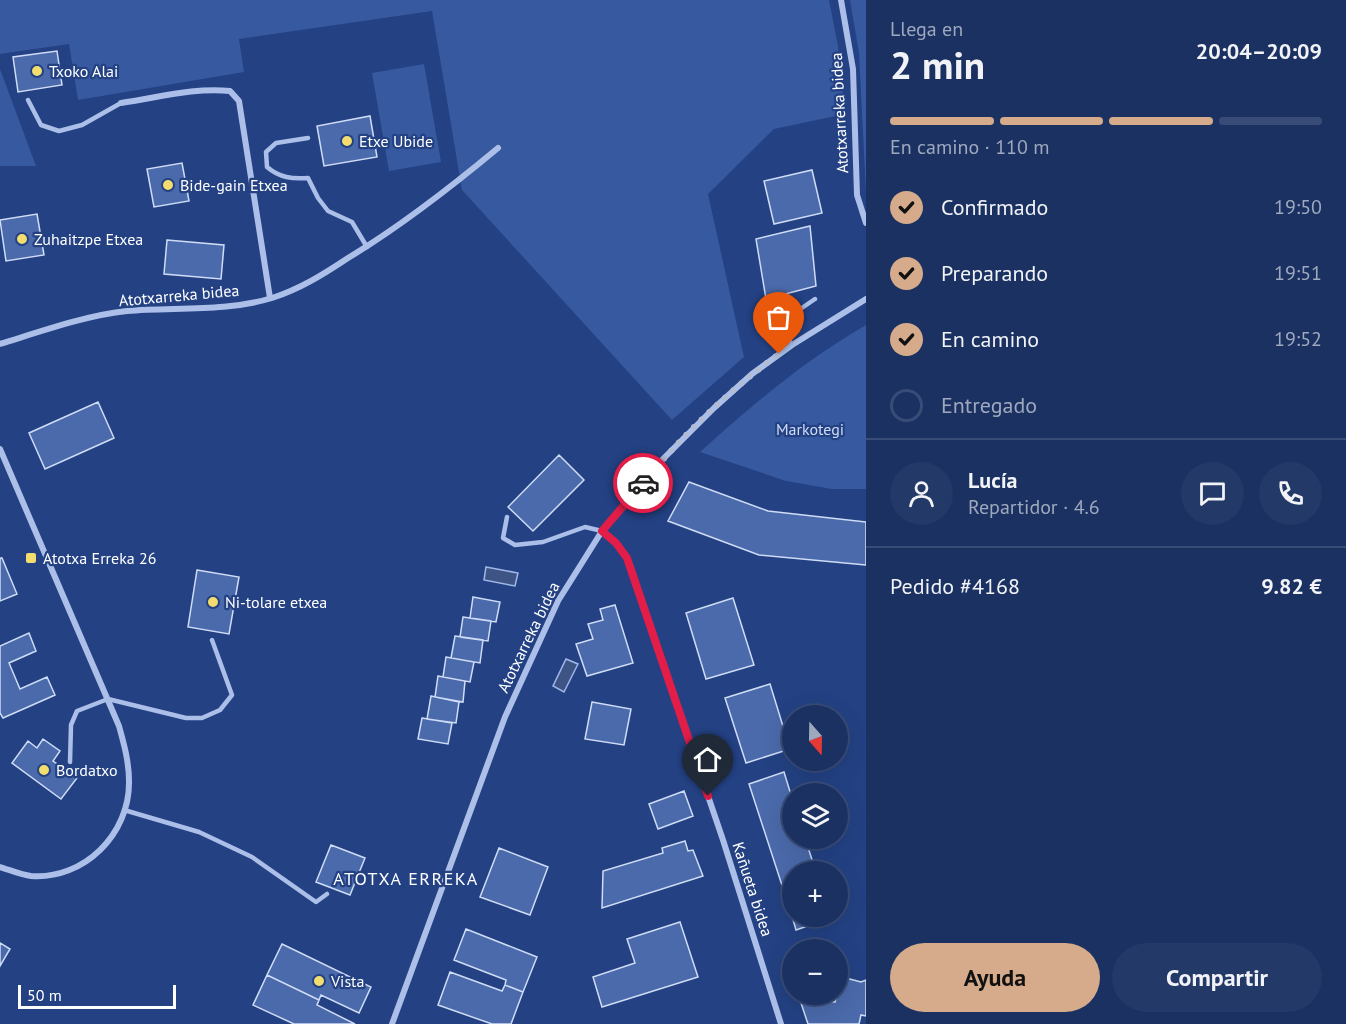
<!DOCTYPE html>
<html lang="es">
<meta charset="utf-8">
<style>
body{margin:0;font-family:"PT Sans",sans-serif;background:#233968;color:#f1f3f6;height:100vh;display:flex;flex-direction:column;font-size:22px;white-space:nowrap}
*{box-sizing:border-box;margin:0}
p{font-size:20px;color:#9fa9be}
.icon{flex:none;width:33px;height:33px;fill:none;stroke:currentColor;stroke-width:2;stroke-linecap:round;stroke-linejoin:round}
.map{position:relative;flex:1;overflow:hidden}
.side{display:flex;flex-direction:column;background:#1a3162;width:480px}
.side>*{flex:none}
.needle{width:39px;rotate:160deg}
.buttons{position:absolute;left:782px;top:705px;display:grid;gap:12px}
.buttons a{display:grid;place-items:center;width:66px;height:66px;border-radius:50%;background:#1a3162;box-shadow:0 6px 24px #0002,0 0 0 2px #384c77;font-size:30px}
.scale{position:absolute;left:18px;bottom:15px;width:158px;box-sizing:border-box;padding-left:6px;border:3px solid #fff;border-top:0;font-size:16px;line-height:21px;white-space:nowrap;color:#fff;-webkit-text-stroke:4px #234183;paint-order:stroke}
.pin{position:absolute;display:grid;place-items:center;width:51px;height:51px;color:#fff;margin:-62px -26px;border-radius:50% 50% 50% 0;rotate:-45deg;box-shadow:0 0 6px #0007}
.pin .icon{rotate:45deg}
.courier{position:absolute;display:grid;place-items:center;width:60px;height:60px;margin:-30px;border:4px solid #e11d48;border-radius:50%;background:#fff;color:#222;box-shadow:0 2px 8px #0007}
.summary em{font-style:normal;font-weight:700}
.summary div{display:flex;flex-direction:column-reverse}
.summary{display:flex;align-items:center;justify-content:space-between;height:102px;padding:0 24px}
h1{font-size:39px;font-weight:700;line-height:45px}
.bar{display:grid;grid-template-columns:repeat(4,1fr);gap:9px 6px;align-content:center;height:72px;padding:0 24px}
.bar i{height:8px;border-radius:4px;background:#384c77}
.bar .current{background:#d6ab8b}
.bar p{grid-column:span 4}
.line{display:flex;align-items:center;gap:15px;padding:0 24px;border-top:2px solid #384c77}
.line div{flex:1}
.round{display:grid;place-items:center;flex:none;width:63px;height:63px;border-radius:32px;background:#233968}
ol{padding:0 24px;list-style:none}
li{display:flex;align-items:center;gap:18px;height:66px}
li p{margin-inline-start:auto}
li .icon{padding:6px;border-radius:50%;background:#d6ab8b;color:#111;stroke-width:4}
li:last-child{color:#9fa9be}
li i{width:33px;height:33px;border:3px solid #384c77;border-radius:50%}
.cta{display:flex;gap:12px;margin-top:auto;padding:12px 24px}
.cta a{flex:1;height:69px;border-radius:36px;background:#d6ab8b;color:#111;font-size:24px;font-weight:700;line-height:69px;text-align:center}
.cta a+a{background:#233968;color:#f1f3f6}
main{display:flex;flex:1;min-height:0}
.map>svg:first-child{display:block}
.green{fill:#3759a0}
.water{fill:#3e5485;stroke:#9fb8e9;stroke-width:1.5}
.building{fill:#4b6aab;stroke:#cfdcf6;stroke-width:1.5}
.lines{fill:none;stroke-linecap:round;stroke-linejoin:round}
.service{stroke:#abbfe8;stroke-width:4.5}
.minor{stroke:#abbfe8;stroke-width:6}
.done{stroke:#b2bcd4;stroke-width:6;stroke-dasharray:0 10.8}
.route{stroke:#e11d48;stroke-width:8}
.poi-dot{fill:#f3dd6e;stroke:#234183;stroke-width:2}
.labels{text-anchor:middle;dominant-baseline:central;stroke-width:4.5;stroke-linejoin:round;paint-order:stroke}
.poi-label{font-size:16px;fill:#fff;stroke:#234183;text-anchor:start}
.street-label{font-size:16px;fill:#fff;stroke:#234183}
.park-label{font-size:16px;fill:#cfdcf6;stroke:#234183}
.neighbourhood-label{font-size:18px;letter-spacing:1.5px;fill:#fff;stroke:#234183}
</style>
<main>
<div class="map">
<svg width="866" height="1024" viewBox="0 0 866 1024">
<rect width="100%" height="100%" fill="#234183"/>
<!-- green -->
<path class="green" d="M 0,0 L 829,0 L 838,46 L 845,114 L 774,129 L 708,194 L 744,357 L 672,420 L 462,190 L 432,11 L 239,39 L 244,72 L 78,100 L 69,44 L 0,54 Z
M 850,0 L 866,0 L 866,193 L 859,53 Z
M 424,64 L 441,162 L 389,171 L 372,73 Z
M 0,69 L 36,166 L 0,166 Z
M 866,325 L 866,489 L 832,489 L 786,481 L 700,452 C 752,405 805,360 866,325 Z"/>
<!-- water -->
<path class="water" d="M 486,567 L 518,573 L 515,586 L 484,580 Z
M 566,659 L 578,664 L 564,692 L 553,686 Z"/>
<!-- building -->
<path class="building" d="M 57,51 L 62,85 L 18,92 L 13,57 Z
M 370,116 L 377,157 L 324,166 L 317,126 Z
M 182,163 L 189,201 L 154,207 L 147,169 Z
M 812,170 L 822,213 L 774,224 L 764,181 Z
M 37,214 L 44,255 L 6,261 L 0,220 Z
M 810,226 L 816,286 L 766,299 L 756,239 Z
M 167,240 L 224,245 L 221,279 L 164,274 Z
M 98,402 L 114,438 L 45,469 L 29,433 Z
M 559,455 L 584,480 L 533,531 L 508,507 Z
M 689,482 L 768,511 L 866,522 L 866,565 L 759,555 L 668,521 Z
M 0,558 L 2,558 L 17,594 L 0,601 Z
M 197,570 L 239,577 L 229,634 L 188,627 Z
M 473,597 L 500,602 L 496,622 L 470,618 Z
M 733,598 L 754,665 L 706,679 L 686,613 Z
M 615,605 L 633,663 L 587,676 L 576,644 L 593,639 L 588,624 L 603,620 L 600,609 Z
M 463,617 L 491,621 L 488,641 L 460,637 Z
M 29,633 L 36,651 L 9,663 L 20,689 L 47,677 L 55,695 L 3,718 L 0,713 L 0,646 Z
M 455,636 L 483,640 L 480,663 L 451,658 Z
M 446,657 L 474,662 L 470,682 L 443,677 Z
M 438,676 L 465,681 L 463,702 L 435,697 Z
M 770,684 L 790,749 L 746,763 L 725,698 Z
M 431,696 L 459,702 L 456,723 L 427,719 Z
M 592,702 L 631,709 L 624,745 L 585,739 Z
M 422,718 L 452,723 L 448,744 L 418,739 Z
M 43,739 L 60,751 L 53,761 L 77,778 L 61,799 L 12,763 L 28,741 L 37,748 Z
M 784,772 L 792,798 L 792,838 L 805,838 L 816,872 L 792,872 L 792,916 L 749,784 Z
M 684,791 L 693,816 L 658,829 L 649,804 Z
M 685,841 L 688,851 L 693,850 L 703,876 L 602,908 L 603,871 L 663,853 L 662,848 Z
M 331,845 L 365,858 L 350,895 L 316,882 Z
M 499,848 L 548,867 L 530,915 L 480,897 Z
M 792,916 L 831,916 L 831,918 L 796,930 Z
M 680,922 L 698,977 L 602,1007 L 593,977 L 635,963 L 627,939 Z
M 466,929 L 537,957 L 523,992 L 505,985 L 506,980 L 454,960 Z
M 0,943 L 10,949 L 0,966 Z
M 282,944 L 371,987 L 359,1013 L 321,995 L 319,1000 L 267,975 Z
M 450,972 L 502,991 L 505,985 L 523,992 L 511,1024 L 492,1024 L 438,1005 Z
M 267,975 L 319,1000 L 317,1005 L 355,1024 L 294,1024 L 253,1005 Z
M 842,977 L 861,982 L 866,980 L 866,1016 L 861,1015 L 859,1024 L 808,1024 L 798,994 L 835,1002 Z"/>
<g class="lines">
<!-- service -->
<path class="service" d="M 28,100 L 41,125 L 59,131 L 82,125 L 121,103
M 308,138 L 276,143 L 266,152 L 267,167 C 280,178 292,179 308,178 L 318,198 L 328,211 L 352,222 L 367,247
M 792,345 L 780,323 L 815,299
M 507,517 L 503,538 L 515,545 L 543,542 L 585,527 L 602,531
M 70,762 L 71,725 L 77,711 L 108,699 L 186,718 L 202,718 L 220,710 L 232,695 L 212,640
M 124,810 L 199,832 L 252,857 L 316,902 L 327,894"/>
<!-- minor -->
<path class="minor" d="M 841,0 L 853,69 L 857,195 L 866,223
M 121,103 C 157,98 194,87 230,91 L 239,101 L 270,298
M 0,344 C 39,332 87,315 127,311 C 175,307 226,312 272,298 C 300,289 324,274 348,258 C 401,226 450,188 498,148
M 0,449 L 119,726 C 124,744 129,762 129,781 C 130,834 84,880 31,876 C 21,875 10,870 0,867
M 602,531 L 616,543 L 627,558 L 723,840 L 781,1024
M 392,1024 L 505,717 L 558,601 L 602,531 L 662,460 L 714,408 L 752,374 L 792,345 L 866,299"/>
</g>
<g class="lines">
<!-- done -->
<path class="done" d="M 643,483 C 683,435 728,391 779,354"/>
<!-- route -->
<path class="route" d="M 643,483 L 602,531 L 616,543 L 627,558 L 708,796"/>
</g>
<!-- markers -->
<g class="poi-dot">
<circle cx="37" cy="71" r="6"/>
<circle cx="347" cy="141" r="6"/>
<circle cx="168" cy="185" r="6"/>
<circle cx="22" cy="239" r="6"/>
<rect x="25" y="552" width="12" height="12" rx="3"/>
<circle cx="213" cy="602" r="6"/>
<circle cx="44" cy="770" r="6"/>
<circle cx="319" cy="981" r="6"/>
</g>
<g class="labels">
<!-- poi labels -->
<g class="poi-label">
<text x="49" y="71">Txoko Alai</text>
<text x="359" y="141">Etxe Ubide</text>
<text x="180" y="185">Bide-gain Etxea</text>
<text x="34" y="239">Zuhaitzpe Etxea</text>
<text x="43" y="558">Atotxa Erreka 26</text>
<text x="225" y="602">Ni-tolare etxea</text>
<text x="56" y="770">Bordatxo</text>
<text x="331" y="981">Vista</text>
</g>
<!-- street labels -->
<g class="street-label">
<text transform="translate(839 113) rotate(-93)">Atotxarreka bidea</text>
<text transform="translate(179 295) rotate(-5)">Atotxarreka bidea</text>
<text transform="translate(528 637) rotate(-64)">Atotxarreka bidea</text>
<text transform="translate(753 889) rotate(72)">Kañueta bidea</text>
</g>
<!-- park labels -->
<g class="park-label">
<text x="810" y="429">Markotegi</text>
</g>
<!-- neighbourhood labels -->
<g class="neighbourhood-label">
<text x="406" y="878">ATOTXA ERREKA</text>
</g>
</g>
</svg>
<div class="buttons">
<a><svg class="needle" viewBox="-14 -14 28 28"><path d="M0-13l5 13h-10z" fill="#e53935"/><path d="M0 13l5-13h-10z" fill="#9fa9be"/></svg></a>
<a><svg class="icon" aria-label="layers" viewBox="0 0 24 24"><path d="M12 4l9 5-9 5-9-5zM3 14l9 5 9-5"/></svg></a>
<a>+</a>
<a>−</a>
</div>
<div class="scale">50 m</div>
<div class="pin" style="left:779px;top:354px;background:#ea580c"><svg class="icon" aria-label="bag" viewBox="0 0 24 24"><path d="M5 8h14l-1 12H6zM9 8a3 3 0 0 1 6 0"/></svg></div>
<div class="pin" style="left:708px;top:796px;background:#1f2937"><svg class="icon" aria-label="home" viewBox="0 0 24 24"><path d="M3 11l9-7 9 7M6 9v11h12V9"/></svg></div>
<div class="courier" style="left:643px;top:483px"><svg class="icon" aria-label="car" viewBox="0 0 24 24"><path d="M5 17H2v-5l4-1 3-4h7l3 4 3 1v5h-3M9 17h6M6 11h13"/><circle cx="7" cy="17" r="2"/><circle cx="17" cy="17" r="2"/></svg></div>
</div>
<section class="side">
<div class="summary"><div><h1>2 min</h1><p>Llega en</p></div><em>20:04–20:09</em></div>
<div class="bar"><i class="current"></i><i class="current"></i><i class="current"></i><i></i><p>En camino · 110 m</p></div>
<ol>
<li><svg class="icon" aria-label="check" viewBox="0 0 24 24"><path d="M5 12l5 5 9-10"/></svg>Confirmado<p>19:50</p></li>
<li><svg class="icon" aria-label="check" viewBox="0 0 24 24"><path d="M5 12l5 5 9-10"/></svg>Preparando<p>19:51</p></li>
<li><svg class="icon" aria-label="check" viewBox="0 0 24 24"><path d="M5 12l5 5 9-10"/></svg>En camino<p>19:52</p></li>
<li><i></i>Entregado</li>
</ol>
<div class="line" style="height:108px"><a class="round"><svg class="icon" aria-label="person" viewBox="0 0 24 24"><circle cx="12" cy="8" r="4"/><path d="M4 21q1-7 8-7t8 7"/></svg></a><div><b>Lucía</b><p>Repartidor · 4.6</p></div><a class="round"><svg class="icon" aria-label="chat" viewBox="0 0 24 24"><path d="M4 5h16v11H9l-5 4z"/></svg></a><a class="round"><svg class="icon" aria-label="phone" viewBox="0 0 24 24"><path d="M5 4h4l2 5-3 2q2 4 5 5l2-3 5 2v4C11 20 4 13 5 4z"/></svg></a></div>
<div class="line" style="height:78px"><div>Pedido #4168</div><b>9.82 €</b></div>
<div class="cta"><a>Ayuda</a><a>Compartir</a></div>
</section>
</main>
